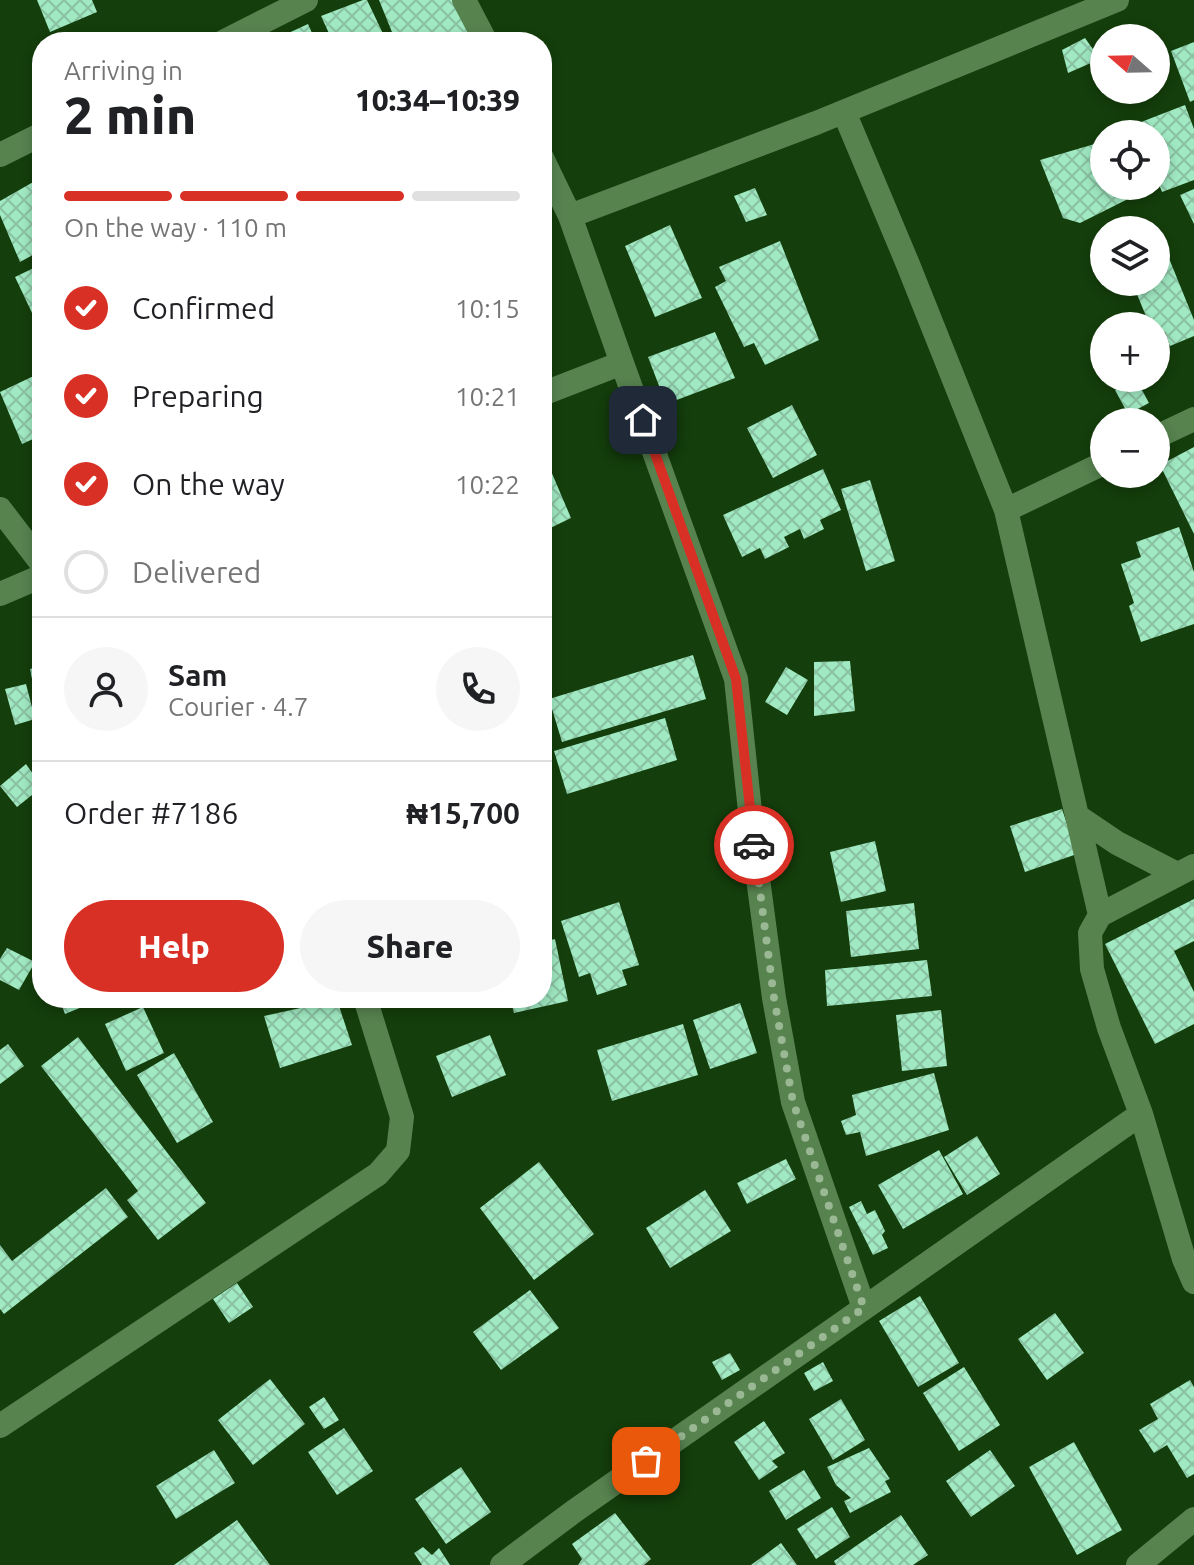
<!DOCTYPE html>
<meta charset="utf-8">
<style>
body{margin:0;font-family:Ubuntu,sans-serif;background:#f6f6f6;color:#202124;height:100vh;display:flex;flex-direction:column;font-size:30px;white-space:nowrap}
*{box-sizing:border-box;margin:0}
p{font-size:26px;color:#757577}
.icon{flex:none;width:44px;height:44px;fill:none;stroke:currentColor;stroke-width:2;stroke-linecap:round;stroke-linejoin:round}
.map{position:relative;flex:1;overflow:hidden}
.sheet{position:absolute;left:32px;top:32px;width:520px;height:976px;display:flex;flex-direction:column;background:#fff;border-radius:32px;box-shadow:0 4px 12px #0003}
.sheet>*{flex:none}
.needle{width:52px;rotate:290deg}
.tools{position:absolute;left:1090px;top:24px;display:grid;gap:16px}
.tools a{display:grid;place-items:center;width:80px;height:80px;border-radius:50%;background:#fff;box-shadow:0 4px 12px #0003;font-size:40px}
.pin{position:absolute;display:grid;place-items:center;width:68px;height:68px;color:#fff;margin:-34px;border-radius:16px;box-shadow:0 4px 12px #0006}
.courier{position:absolute;display:grid;place-items:center;width:80px;height:80px;margin:-40px;border:6px solid #d93025;border-radius:50%;background:#fff;color:#222;box-shadow:0 2px 10px #0007}
.head em{font-style:normal;font-weight:800}
.head div{display:flex;flex-direction:column-reverse}
.head{display:flex;align-items:center;justify-content:space-between;height:136px;padding:0 32px}
h1{font-size:52px;font-weight:800;line-height:60px}
.bar{display:grid;grid-template-columns:repeat(4,1fr);gap:12px 8px;align-content:center;height:96px;padding:0 32px}
.bar i{height:10px;border-radius:6px;background:#e0e0e0}
.bar .current{background:#d93025}
.bar p{grid-column:span 4}
.line{display:flex;align-items:center;gap:20px;padding:0 32px;border-top:2px solid #e0e0e0}
.line div{flex:1}
.round{display:grid;place-items:center;flex:none;width:84px;height:84px;border-radius:42px;background:#f6f6f6}
ol{padding:0 32px;list-style:none}
li{display:flex;align-items:center;gap:24px;height:88px}
li p{margin-inline-start:auto}
li .icon{padding:8px;border-radius:50%;background:#d93025;color:#fff;stroke-width:4}
li:last-child{color:#757577}
li i{width:44px;height:44px;border:4px solid #e0e0e0;border-radius:50%}
.primary-button{display:flex;gap:16px;margin-top:auto;padding:16px 32px}
.primary-button a{flex:1;height:92px;border-radius:48px;background:#d93025;color:#fff;font-size:32px;font-weight:800;line-height:92px;text-align:center}
.primary-button a+a{background:#f6f6f6;color:#202124}
.map>svg:first-child{display:block}
.building{fill:url(#building-cross-hatch)}
.lines{fill:none;stroke-linecap:round;stroke-linejoin:round}
.street{stroke:#57834f;stroke-width:24}
.done{stroke:#9ab894;stroke-width:8;stroke-dasharray:0 14.4}
.route{stroke:#d93025;stroke-width:10}
</style>
<div class="map">
<svg width="1194" height="1565" viewBox="0 0 1194 1565">
<defs>
<pattern id="building-cross-hatch" width="8" height="8" patternUnits="userSpaceOnUse" patternTransform="scale(2)"><rect width="8" height="8" fill="#a0e9c2"/><path d="M0 0l8 8M0 8l8-8" fill="none" stroke="#89c2a2"/></pattern>
</defs>
<rect width="100%" height="100%" fill="#143e0b"/>
<!-- building -->
<path class="building" d="M 37,0 L 92,0 L 97,12 L 50,32 Z
M 363,0 L 367,0 L 387,42 L 333,42 L 321,16 Z
M 379,0 L 453,0 L 474,42 L 396,42 Z
M 308,24 L 316,42 L 269,42 Z
M 1085,38 L 1100,59 L 1068,73 L 1062,50 Z
M 1194,42 L 1194,100 L 1190,102 L 1171,51 Z
M 1185,105 L 1194,129 L 1194,180 L 1162,192 L 1156,177 L 1156,134 L 1140,134 L 1136,124 Z
M 1098,143 L 1104,154 L 1104,186 L 1121,186 L 1128,199 L 1080,223 L 1063,218 L 1040,160 Z
M 42,177 L 42,250 L 20,262 L 0,215 L 0,201 Z
M 755,188 L 767,215 L 746,222 L 734,196 Z
M 1194,189 L 1194,224 L 1180,195 Z
M 670,225 L 702,298 L 655,317 L 625,246 Z
M 780,241 L 819,340 L 765,365 L 754,343 L 744,347 L 715,287 L 726,281 L 719,267 Z
M 1164,246 L 1194,320 L 1194,336 L 1170,346 L 1165,332 L 1156,336 L 1156,326 L 1150,326 L 1132,282 L 1156,282 L 1156,250 Z
M 42,264 L 42,334 L 15,277 Z
M 715,332 L 735,378 L 666,404 L 648,357 Z
M 42,372 L 42,435 L 22,444 L 0,392 Z
M 1136,379 L 1149,403 L 1128,414 L 1115,390 Z
M 792,405 L 817,455 L 773,478 L 747,428 Z
M 1194,447 L 1194,534 L 1160,465 Z
M 548,464 L 571,518 L 542,532 L 542,468 Z
M 823,469 L 841,510 L 820,520 L 824,529 L 804,539 L 800,529 L 784,537 L 789,547 L 765,559 L 760,548 L 742,557 L 723,515 Z
M 870,480 L 895,561 L 866,571 L 841,489 Z
M 1179,527 L 1194,572 L 1194,624 L 1141,642 L 1129,606 L 1134,603 L 1121,564 L 1141,557 L 1136,542 Z
M 693,655 L 706,699 L 562,742 L 549,699 Z
M 850,661 L 855,711 L 814,716 L 814,662 Z
M 42,666 L 42,723 L 41,723 L 30,669 Z
M 786,667 L 808,680 L 787,715 L 765,702 Z
M 26,684 L 35,719 L 15,725 L 5,689 Z
M 665,718 L 677,760 L 567,794 L 554,751 Z
M 26,764 L 42,787 L 17,807 L 0,786 Z
M 1062,809 L 1077,854 L 1025,872 L 1010,826 Z
M 875,841 L 886,891 L 841,902 L 830,852 Z
M 1194,899 L 1194,941 L 1174,951 L 1194,992 L 1194,1024 L 1155,1044 L 1105,944 Z
M 619,902 L 639,965 L 622,970 L 627,985 L 597,995 L 590,973 L 579,977 L 561,921 Z
M 914,903 L 919,949 L 851,957 L 846,911 Z
M 555,939 L 568,1001 L 514,1013 L 510,998 L 542,998 L 542,942 Z
M 7,948 L 35,962 L 19,990 L 0,980 L 0,959 Z
M 927,960 L 932,996 L 827,1006 L 825,970 Z
M 59,998 L 104,998 L 65,1014 Z
M 337,1000 L 352,1045 L 280,1068 L 264,1016 Z
M 740,1003 L 757,1053 L 710,1069 L 693,1020 Z
M 143,1007 L 164,1053 L 126,1071 L 105,1024 Z
M 941,1010 L 947,1066 L 902,1071 L 896,1015 Z
M 683,1024 L 698,1075 L 612,1101 L 597,1050 Z
M 490,1035 L 506,1075 L 452,1097 L 436,1056 Z
M 78,1037 L 206,1203 L 158,1240 L 127,1200 L 138,1191 L 41,1066 Z
M 8,1044 L 24,1066 L 0,1084 L 0,1050 Z
M 174,1053 L 213,1122 L 177,1143 L 137,1075 Z
M 934,1073 L 949,1130 L 866,1156 L 860,1132 L 846,1135 L 841,1121 L 856,1115 L 852,1095 Z
M 977,1136 L 1000,1174 L 967,1195 L 944,1157 Z
M 939,1150 L 963,1194 L 903,1229 L 878,1185 Z
M 786,1159 L 796,1179 L 747,1204 L 737,1183 Z
M 539,1162 L 594,1234 L 534,1280 L 480,1208 Z
M 106,1188 L 128,1217 L 4,1314 L 0,1309 L 0,1245 L 12,1261 Z
M 705,1190 L 731,1231 L 670,1268 L 646,1228 Z
M 861,1201 L 867,1214 L 875,1210 L 885,1231 L 882,1235 L 888,1248 L 873,1255 L 849,1207 Z
M 237,1283 L 253,1307 L 229,1323 L 213,1299 Z
M 530,1290 L 559,1328 L 501,1370 L 473,1332 Z
M 920,1296 L 959,1363 L 918,1387 L 879,1321 Z
M 1055,1313 L 1084,1353 L 1047,1380 L 1018,1339 Z
M 730,1353 L 740,1370 L 722,1380 L 712,1362 Z
M 823,1362 L 833,1381 L 814,1391 L 804,1373 Z
M 964,1367 L 1000,1425 L 959,1451 L 923,1393 Z
M 270,1379 L 305,1424 L 253,1465 L 218,1420 Z
M 1190,1380 L 1194,1387 L 1194,1474 L 1187,1478 L 1167,1445 L 1154,1453 L 1139,1430 L 1158,1419 L 1150,1404 Z
M 324,1397 L 339,1420 L 324,1429 L 309,1407 Z
M 841,1399 L 865,1440 L 833,1460 L 809,1419 Z
M 764,1421 L 785,1453 L 772,1461 L 778,1467 L 759,1480 L 734,1442 Z
M 344,1428 L 373,1471 L 337,1495 L 308,1452 Z
M 1074,1442 L 1122,1530 L 1077,1555 L 1029,1467 Z
M 869,1448 L 890,1479 L 885,1481 L 891,1492 L 850,1513 L 844,1501 L 851,1498 L 836,1485 L 827,1467 Z
M 214,1450 L 235,1483 L 176,1519 L 156,1486 Z
M 990,1450 L 1015,1486 L 971,1517 L 946,1481 Z
M 461,1467 L 491,1512 L 446,1544 L 415,1499 Z
M 804,1470 L 821,1498 L 786,1520 L 769,1491 Z
M 832,1507 L 850,1537 L 816,1559 L 797,1529 Z
M 615,1513 L 651,1559 L 644,1565 L 578,1565 L 582,1559 L 572,1544 Z
M 901,1515 L 928,1555 L 913,1565 L 836,1565 L 834,1561 Z
M 237,1520 L 270,1565 L 174,1565 Z
M 781,1543 L 797,1565 L 751,1565 Z
M 423,1547 L 432,1555 L 439,1548 L 450,1565 L 422,1565 L 414,1553 Z"/>
<g class="lines">
<!-- street -->
<path class="street" d="M 464,0 L 486,42
M 223,42 L 306,0
M 844,112 L 907,262 L 1006,510 L 1100,915
M 0,155 L 42,134
M 542,158 L 570,216 L 622,363 L 542,394
M 570,216 L 816,123 L 1117,0
M 622,363 L 736,679 L 754,849 L 774,998 L 793,1102 L 864,1308
M 1156,437 L 1194,419
M 0,509 L 42,564
M 1006,510 L 1104,463
M 0,594 L 42,576
M 1077,816 L 1117,843 L 1177,874
M 1194,866 L 1100,915 L 1090,933 L 1092,969 L 1109,1028 L 1141,1114 L 1184,1259 L 1194,1282
M 0,1426 L 378,1174 L 398,1151 L 402,1117 L 365,998
M 502,1565 L 573,1512 L 1141,1114
M 1138,1565 L 1194,1519"/>
</g>
<g class="lines">
<!-- done -->
<path class="done" d="M 646,1461 L 864,1308 L 793,1102 L 774,998 L 754,845"/>
<!-- route -->
<path class="route" d="M 643,420 L 736,679 L 754,845"/>
</g>
</svg>
<div class="tools">
<a><svg class="needle" viewBox="-14 -14 28 28"><path d="M0-13l5 13h-10z" fill="#e53935"/><path d="M0 13l5-13h-10z" fill="#757577"/></svg></a>
<a><svg class="icon" aria-label="locate" viewBox="0 0 24 24"><circle cx="12" cy="12" r="6"/><path d="M12 2v4M12 18v4M2 12h4M18 12h4"/></svg></a>
<a><svg class="icon" aria-label="layers" viewBox="0 0 24 24"><path d="M12 4l9 5-9 5-9-5zM3 14l9 5 9-5"/></svg></a>
<a>+</a>
<a>−</a>
</div>
<div class="pin" style="left:646px;top:1461px;background:#ea580c"><svg class="icon" aria-label="bag" viewBox="0 0 24 24"><path d="M5 8h14l-1 12H6zM9 8a3 3 0 0 1 6 0"/></svg></div>
<div class="pin" style="left:643px;top:420px;background:#1f2937"><svg class="icon" aria-label="home" viewBox="0 0 24 24"><path d="M3 11l9-7 9 7M6 9v11h12V9"/></svg></div>
<div class="courier" style="left:754px;top:845px"><svg class="icon" aria-label="car" viewBox="0 0 24 24"><path d="M5 17H2v-5l4-1 3-4h7l3 4 3 1v5h-3M9 17h6M6 11h13"/><circle cx="7" cy="17" r="2"/><circle cx="17" cy="17" r="2"/></svg></div>
<section class="sheet">
<div class="head"><div><h1>2 min</h1><p>Arriving in</p></div><em>10:34–10:39</em></div>
<div class="bar"><i class="current"></i><i class="current"></i><i class="current"></i><i></i><p>On the way · 110 m</p></div>
<ol>
<li><svg class="icon" aria-label="check" viewBox="0 0 24 24"><path d="M5 12l5 5 9-10"/></svg>Confirmed<p>10:15</p></li>
<li><svg class="icon" aria-label="check" viewBox="0 0 24 24"><path d="M5 12l5 5 9-10"/></svg>Preparing<p>10:21</p></li>
<li><svg class="icon" aria-label="check" viewBox="0 0 24 24"><path d="M5 12l5 5 9-10"/></svg>On the way<p>10:22</p></li>
<li><i></i>Delivered</li>
</ol>
<div class="line" style="height:144px"><a class="round"><svg class="icon" aria-label="person" viewBox="0 0 24 24"><circle cx="12" cy="8" r="4"/><path d="M4 21q1-7 8-7t8 7"/></svg></a><div><b>Sam</b><p>Courier · 4.7</p></div><a class="round"><svg class="icon" aria-label="phone" viewBox="0 0 24 24"><path d="M5 4h4l2 5-3 2q2 4 5 5l2-3 5 2v4C11 20 4 13 5 4z"/></svg></a></div>
<div class="line" style="height:104px"><div>Order #7186</div><b>₦15,700</b></div>
<div class="primary-button"><a>Help</a><a>Share</a></div>
</section>
</div>
